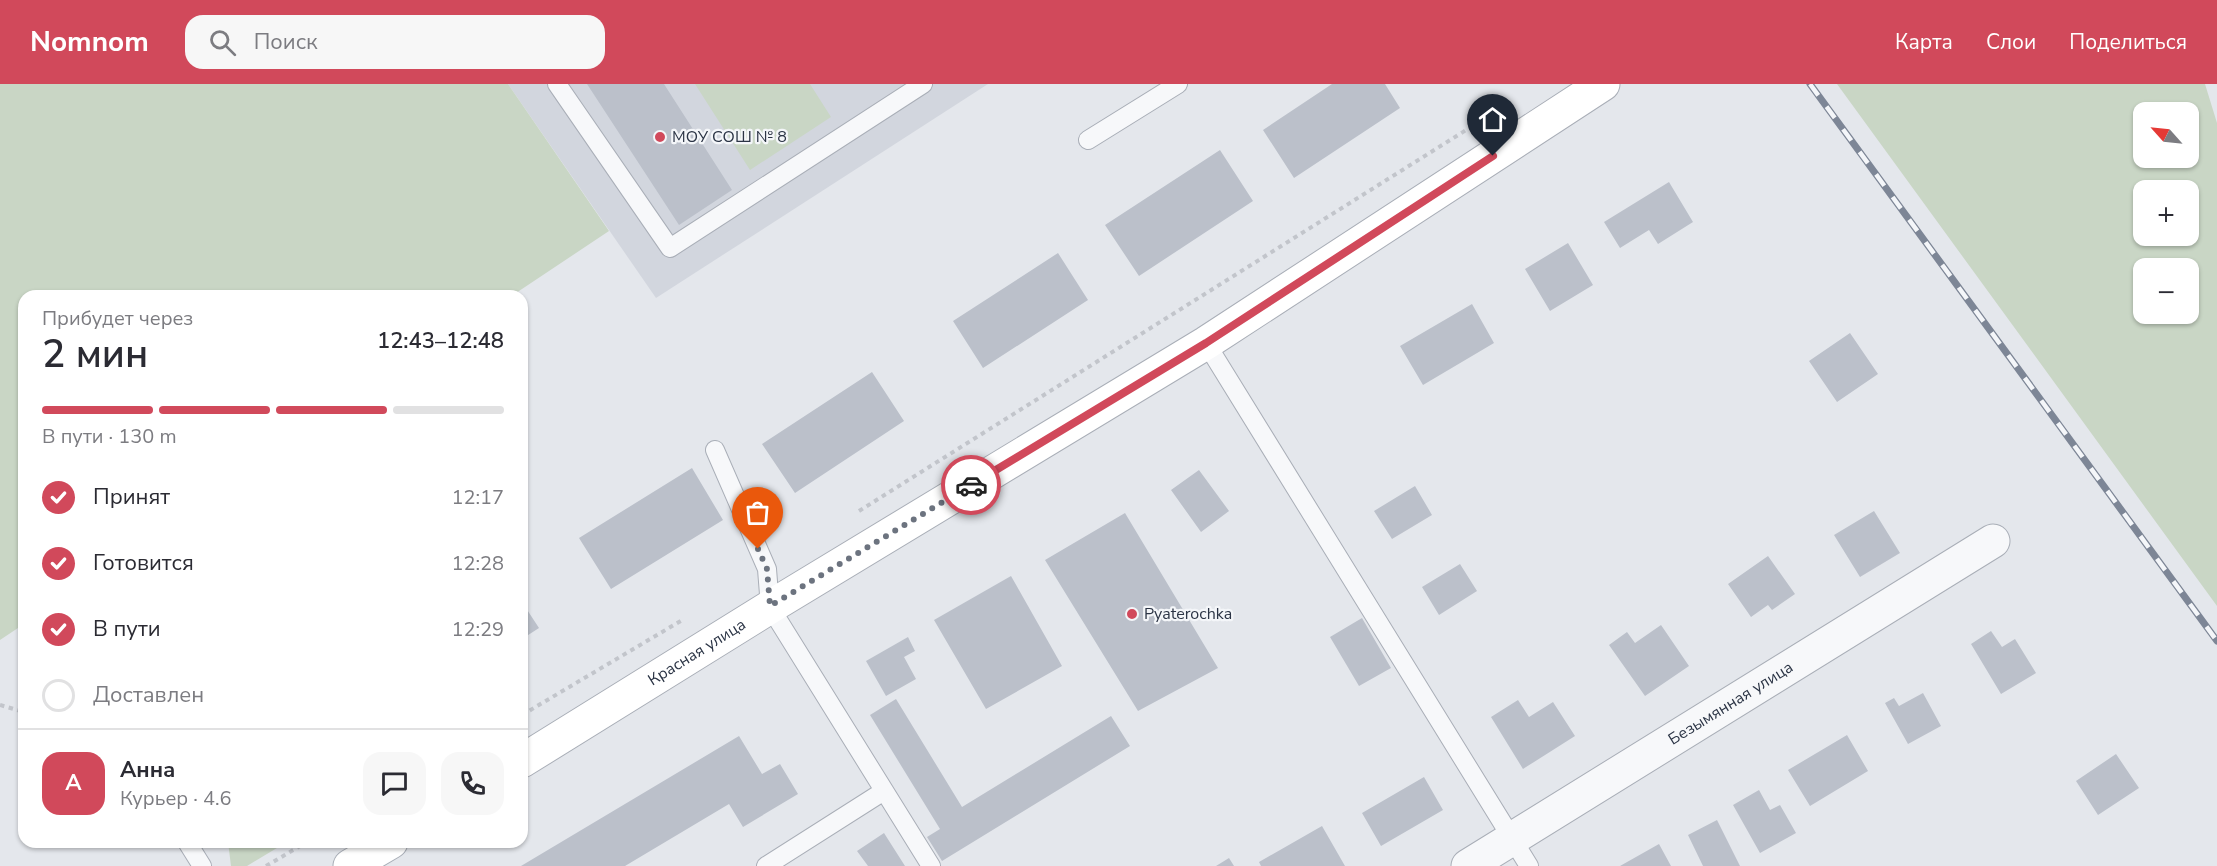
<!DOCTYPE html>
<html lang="ru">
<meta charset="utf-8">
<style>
body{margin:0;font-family:"Nunito Sans",sans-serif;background:#f7f7f7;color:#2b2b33;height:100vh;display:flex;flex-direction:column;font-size:22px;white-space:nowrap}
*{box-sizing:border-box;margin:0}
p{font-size:20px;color:#7c7c81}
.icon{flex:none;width:33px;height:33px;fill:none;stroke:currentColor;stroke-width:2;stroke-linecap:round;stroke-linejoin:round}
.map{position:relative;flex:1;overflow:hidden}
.drawer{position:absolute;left:18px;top:206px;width:510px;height:558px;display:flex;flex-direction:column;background:#fff;border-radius:18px;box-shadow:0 2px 4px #0004}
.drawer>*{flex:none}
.needle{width:39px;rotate:297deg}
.buttons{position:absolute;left:2133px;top:18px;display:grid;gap:12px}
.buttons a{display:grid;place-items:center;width:66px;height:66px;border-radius:12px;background:#fff;box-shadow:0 2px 4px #0004;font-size:30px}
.pin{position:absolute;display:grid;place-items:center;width:51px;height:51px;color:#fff;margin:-62px -26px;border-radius:50% 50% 50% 0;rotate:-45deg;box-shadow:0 0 6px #0007}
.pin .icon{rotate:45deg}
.courier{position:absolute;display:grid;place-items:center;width:60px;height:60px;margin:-30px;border:4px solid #d1495b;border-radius:50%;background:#fff;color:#222;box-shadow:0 2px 8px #0007}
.overview em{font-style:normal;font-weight:600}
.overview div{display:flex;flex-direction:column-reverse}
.overview{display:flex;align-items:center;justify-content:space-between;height:102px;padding:0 24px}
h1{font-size:39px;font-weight:600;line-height:45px}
.bar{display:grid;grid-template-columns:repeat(4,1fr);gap:9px 6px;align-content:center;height:72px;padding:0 24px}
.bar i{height:8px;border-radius:4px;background:#e1e1e2}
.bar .current{background:#d1495b}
.bar p{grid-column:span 4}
.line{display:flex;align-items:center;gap:15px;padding:0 24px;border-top:2px solid #e1e1e2}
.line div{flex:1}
.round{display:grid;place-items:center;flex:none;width:63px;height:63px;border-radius:18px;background:#f7f7f7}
ol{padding:0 24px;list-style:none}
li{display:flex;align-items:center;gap:18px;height:66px}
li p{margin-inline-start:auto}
li .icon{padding:6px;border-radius:50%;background:#d1495b;color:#fff;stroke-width:4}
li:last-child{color:#7c7c81}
li i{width:33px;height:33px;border:3px solid #e1e1e2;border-radius:50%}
header{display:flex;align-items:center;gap:36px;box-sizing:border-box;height:84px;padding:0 30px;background:#d1495b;color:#fff}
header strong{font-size:28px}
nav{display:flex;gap:33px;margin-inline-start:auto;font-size:21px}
.search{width:420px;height:54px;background:#f7f7f7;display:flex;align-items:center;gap:15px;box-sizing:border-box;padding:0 21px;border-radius:18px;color:#7c7c81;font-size:22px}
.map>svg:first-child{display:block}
.built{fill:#d2d6de}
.green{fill:#c9d6c5;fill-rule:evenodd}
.building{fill:#bbc0ca}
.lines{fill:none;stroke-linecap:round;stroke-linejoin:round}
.lane-casing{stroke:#a9aeb7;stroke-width:20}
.street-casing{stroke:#a9aeb7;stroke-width:35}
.secondary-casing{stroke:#a9aeb7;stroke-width:35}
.path{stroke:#c2c5cb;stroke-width:4;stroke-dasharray:4.5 4.5;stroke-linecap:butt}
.lane{stroke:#f7f8fa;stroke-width:18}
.street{stroke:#f7f8fa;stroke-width:33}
.secondary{stroke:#fff;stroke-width:33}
.rail-casing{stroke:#7d8696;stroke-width:7}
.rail{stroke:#f4f6f9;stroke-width:4.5;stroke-dasharray:14;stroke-linecap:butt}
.done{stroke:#6c737f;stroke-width:6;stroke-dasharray:0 10.8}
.route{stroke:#d1495b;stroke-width:8}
.poi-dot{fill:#d1495b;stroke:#f4f6f9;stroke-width:2}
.labels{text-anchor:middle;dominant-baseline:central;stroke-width:4.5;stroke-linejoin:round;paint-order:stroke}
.poi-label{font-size:16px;fill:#2b3445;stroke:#f4f6f9;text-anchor:start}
.street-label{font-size:16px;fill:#2b3445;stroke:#f4f6f9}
</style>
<header>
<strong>Nomnom</strong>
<div class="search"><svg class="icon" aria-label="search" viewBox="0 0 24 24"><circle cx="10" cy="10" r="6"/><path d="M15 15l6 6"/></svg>Поиск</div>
<nav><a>Карта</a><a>Слои</a><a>Поделиться</a></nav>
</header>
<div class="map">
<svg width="2217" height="782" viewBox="0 0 2217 782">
<rect width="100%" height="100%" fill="#e4e7ec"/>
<!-- built -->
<path class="built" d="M 508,0 L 988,0 L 656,214 Z"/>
<!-- green -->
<path class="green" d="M 0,0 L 508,0 L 609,147 L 513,211 L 24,212 L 24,540 L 0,556 Z
M 695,0 L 810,0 L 831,33 L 750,86 Z
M 1837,0 L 2205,0 L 2217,39 L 2217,522 ZM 2144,28 L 2188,28 L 2188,74 L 2144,74 ZM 2144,106 L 2188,106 L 2188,152 L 2144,152 ZM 2188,184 L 2188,230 L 2144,230 L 2144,184 Z
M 228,758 L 287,758 L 247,782 L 231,782 Z"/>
<!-- building -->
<path class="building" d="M 587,0 L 664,0 L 732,106 L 679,141 Z
M 1332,0 L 1385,0 L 1400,24 L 1294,94 L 1263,46 Z
M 1220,66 L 1253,117 L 1139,192 L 1105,141 Z
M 1669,98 L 1693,138 L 1658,160 L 1649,146 L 1620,164 L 1604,138 Z
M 1568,159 L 1593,201 L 1550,227 L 1525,185 Z
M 1058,169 L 1088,216 L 983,284 L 953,237 Z
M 1472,220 L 1494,259 L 1423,301 L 1400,262 Z
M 1850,249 L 1878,290 L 1837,318 L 1809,277 Z
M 872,288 L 904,337 L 795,409 L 762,360 Z
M 692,384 L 723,436 L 611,505 L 579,454 Z
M 1199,386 L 1229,427 L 1201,448 L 1171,406 Z
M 1415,402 L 1432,431 L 1392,455 L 1374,427 Z
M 1874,427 L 1900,469 L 1860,493 L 1834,451 Z
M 1125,429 L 1218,584 L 1138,627 L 1045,476 Z
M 1768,472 L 1795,510 L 1772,526 L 1768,521 L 1751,533 L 1728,500 Z
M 1460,480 L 1477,507 L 1439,531 L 1422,503 Z
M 1011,492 L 1062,582 L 986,625 L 934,536 Z
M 522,518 L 539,544 L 522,555 Z
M 1362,534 L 1391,584 L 1359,602 L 1330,553 Z
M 1661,541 L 1689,582 L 1645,612 L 1609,561 L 1627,548 L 1635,559 Z
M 1991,547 L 2002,563 L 2015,555 L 2036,589 L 2001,610 L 1971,560 Z
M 908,553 L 915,567 L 904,573 L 916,595 L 886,612 L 866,577 Z
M 1923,609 L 1941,642 L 1908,660 L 1885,619 L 1894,614 L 1899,622 Z
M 896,615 L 962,723 L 1111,632 L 1130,662 L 942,777 L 927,753 L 940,745 L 870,631 Z
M 1518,616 L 1529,633 L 1553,618 L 1575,652 L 1523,685 L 1491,633 Z
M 1847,651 L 1868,687 L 1810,722 L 1788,686 Z
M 739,652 L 762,690 L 780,680 L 798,710 L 743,743 L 729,720 L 625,782 L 521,782 Z
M 2116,670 L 2139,704 L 2098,731 L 2076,697 Z
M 1424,693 L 1443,726 L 1381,762 L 1362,729 Z
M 1759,706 L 1770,726 L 1780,721 L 1796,749 L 1760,769 L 1733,721 Z
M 1717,736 L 1740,782 L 1703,782 L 1688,751 Z
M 1322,742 L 1345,782 L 1261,782 L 1259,778 Z
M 884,749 L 905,782 L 868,782 L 857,767 Z
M 1659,760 L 1671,782 L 1620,782 Z
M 1229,774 L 1234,782 L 1216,782 Z"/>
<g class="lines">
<defs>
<path id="lane" d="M 557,0 L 670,164 L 923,0
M 1088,56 L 1178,0
M 1206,259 L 1529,782
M 715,366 L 767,485 L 770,523 L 931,782
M 187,758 L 202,782
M 766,782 L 884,707"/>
<g id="street">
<path id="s1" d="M 1468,782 L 1993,457"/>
</g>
<g id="secondary">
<path id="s2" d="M 522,677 L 770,523 L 1206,259 L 1603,0"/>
<path d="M 350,782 L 391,758"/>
</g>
</defs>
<!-- lane casing -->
<use href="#lane" class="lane-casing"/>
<!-- street casing -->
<use href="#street" class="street-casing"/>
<!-- secondary casing -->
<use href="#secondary" class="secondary-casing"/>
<!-- path -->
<path class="path" d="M 859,427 L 1498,26
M 0,621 L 24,628
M 522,631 L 684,535
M 266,782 L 307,758"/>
<!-- lane -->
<use href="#lane" class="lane"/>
<!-- street -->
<use href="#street" class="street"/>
<!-- secondary -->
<use href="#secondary" class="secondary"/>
<defs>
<path id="rail" d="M 1810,0 L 2217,557"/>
</defs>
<!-- rail casing -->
<use href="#rail" class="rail-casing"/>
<!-- rail -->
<use href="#rail" class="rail"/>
</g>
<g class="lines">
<!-- done -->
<path class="done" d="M 758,465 L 767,485 L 770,522 L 971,401"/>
<!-- route -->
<path class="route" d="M 971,401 L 1206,259 L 1493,72"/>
</g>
<!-- markers -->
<g class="poi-dot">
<circle cx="660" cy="53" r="6"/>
<circle cx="1132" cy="530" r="6"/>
</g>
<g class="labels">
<!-- poi labels -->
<g class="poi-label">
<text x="672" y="53">МОУ СОШ № 8</text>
<text x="1144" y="530">Pyaterochka</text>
</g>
<!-- street labels -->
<g class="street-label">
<text stroke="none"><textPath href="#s2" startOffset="206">Красная улица</textPath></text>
<text stroke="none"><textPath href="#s1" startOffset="309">Безымянная улица</textPath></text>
</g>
</g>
</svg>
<div class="buttons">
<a><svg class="needle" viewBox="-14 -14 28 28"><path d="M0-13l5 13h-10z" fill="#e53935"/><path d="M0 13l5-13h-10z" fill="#7c7c81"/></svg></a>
<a>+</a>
<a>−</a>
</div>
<div class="pin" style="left:758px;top:465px;background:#ea580c"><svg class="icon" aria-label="bag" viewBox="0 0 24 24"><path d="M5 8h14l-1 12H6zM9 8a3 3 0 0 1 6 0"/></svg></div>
<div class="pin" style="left:1493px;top:72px;background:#1f2937"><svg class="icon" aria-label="home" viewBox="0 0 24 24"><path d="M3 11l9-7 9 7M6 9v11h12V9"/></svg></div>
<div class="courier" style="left:971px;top:401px"><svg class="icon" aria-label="car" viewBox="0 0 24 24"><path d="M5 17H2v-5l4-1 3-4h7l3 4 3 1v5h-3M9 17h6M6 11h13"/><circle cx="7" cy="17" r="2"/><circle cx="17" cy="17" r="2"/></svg></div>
<section class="drawer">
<div class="overview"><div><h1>2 мин</h1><p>Прибудет через</p></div><em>12:43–12:48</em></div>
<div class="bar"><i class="current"></i><i class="current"></i><i class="current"></i><i></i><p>В пути · 130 m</p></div>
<ol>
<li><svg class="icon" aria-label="check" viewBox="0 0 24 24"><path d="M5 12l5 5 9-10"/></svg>Принят<p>12:17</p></li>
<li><svg class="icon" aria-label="check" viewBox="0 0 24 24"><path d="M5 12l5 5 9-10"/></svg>Готовится<p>12:28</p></li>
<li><svg class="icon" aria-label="check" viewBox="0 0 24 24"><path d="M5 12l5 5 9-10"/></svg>В пути<p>12:29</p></li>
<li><i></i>Доставлен</li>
</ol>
<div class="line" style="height:108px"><b class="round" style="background:#d1495b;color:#fff">А</b><div><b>Анна</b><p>Курьер · 4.6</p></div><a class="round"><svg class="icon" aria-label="chat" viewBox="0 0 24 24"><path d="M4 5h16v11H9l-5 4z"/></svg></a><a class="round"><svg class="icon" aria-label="phone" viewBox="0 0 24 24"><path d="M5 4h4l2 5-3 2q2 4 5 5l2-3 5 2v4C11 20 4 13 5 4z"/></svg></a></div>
</section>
</div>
